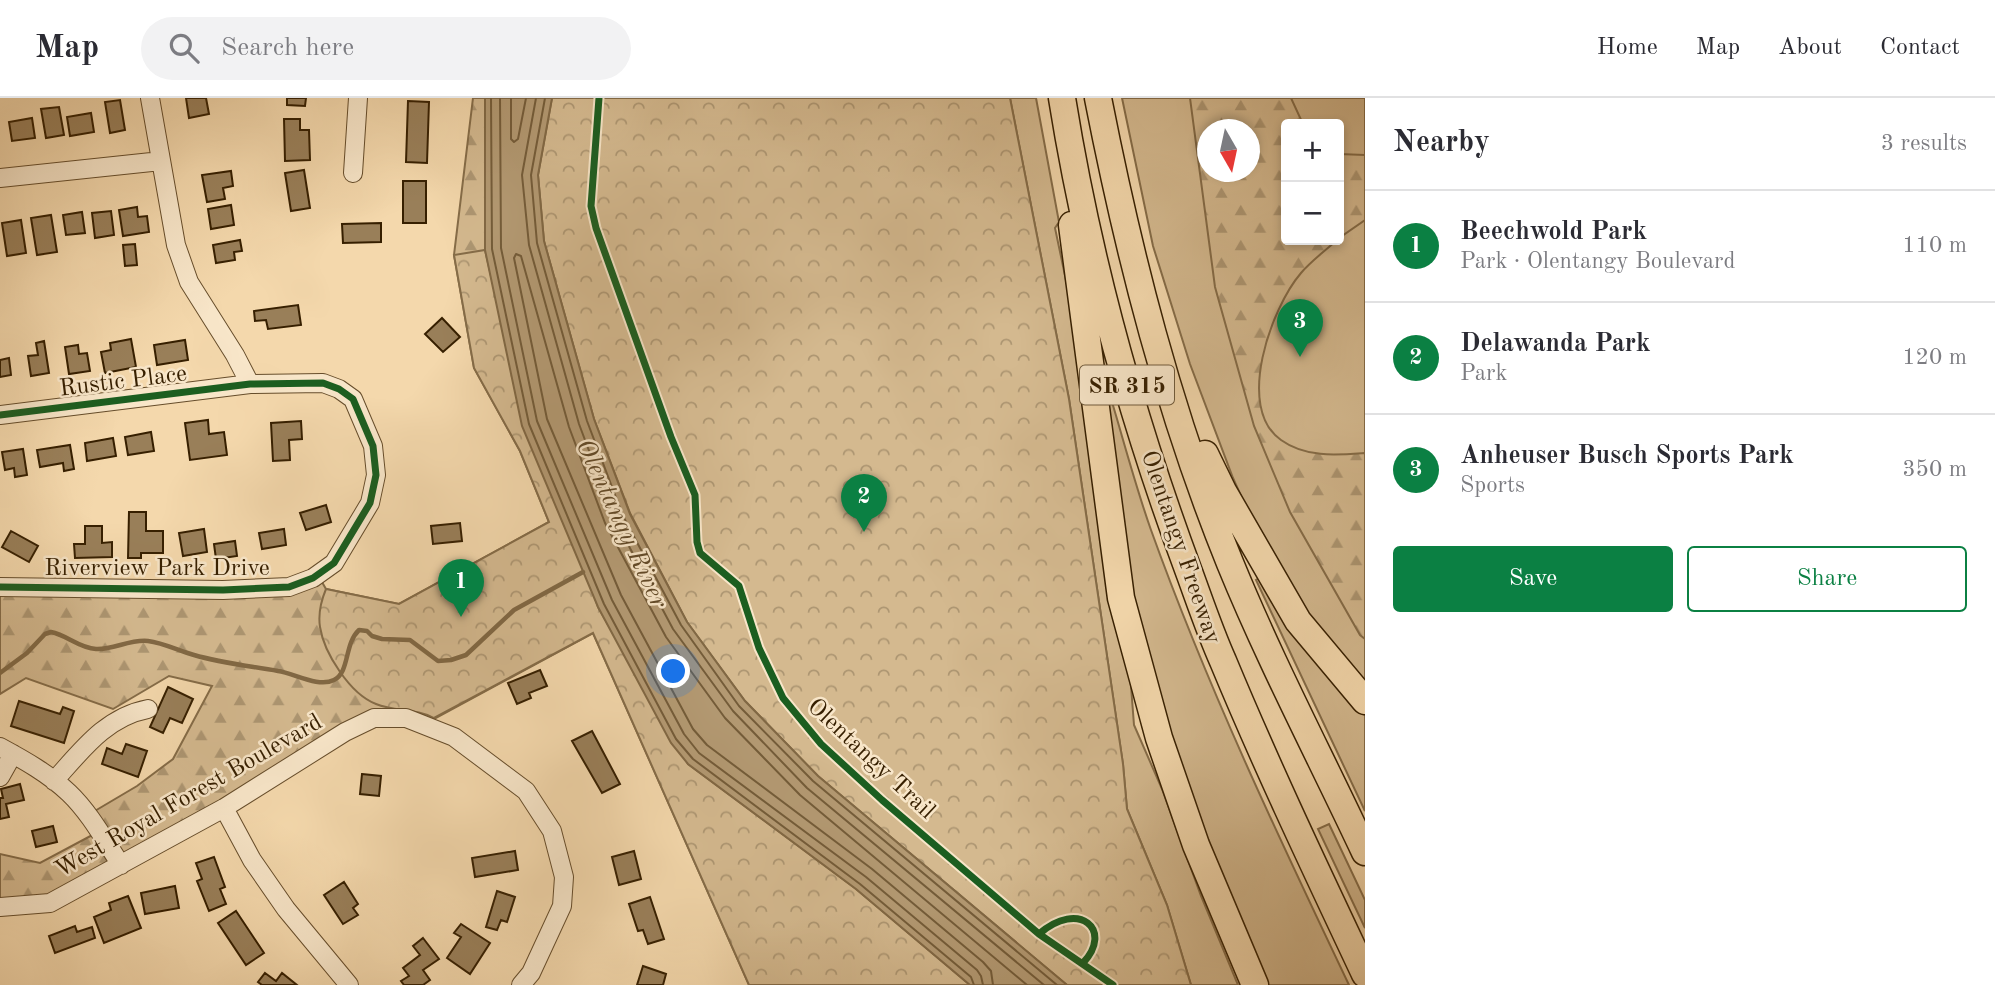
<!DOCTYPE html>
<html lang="en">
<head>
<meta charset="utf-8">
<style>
  body { margin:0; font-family:"Old Standard TT",serif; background:#f2f2f3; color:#2b2b33 }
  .controls { position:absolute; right:21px; top:21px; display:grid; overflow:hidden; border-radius:7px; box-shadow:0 4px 10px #0003 }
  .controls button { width:63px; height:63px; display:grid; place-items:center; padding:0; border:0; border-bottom:2px solid #e1e1e2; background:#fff; color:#2b2b33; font:35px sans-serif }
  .compass { position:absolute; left:1197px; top:21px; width:63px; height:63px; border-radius:50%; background:#fff; box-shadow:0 4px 10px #0003; rotate:171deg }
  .you { position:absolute; left:674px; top:574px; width:24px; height:24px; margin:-18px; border:5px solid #fff; border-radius:50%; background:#1a73e8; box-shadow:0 0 0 10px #1a73e833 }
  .badge { display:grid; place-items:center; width:46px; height:46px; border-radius:50%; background:#0b8043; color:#fff; font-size:23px; font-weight:700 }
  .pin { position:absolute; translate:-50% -58px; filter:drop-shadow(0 2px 4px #0008) }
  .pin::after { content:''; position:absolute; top:37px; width:24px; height:21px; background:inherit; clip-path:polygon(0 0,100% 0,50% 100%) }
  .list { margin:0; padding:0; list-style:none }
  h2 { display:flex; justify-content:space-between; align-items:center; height:91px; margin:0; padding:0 28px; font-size:30px }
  h2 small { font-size:23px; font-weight:400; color:#7c7c81 }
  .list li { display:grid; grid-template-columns:46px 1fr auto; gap:21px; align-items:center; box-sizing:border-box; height:112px; padding:0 28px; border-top:2px solid #e1e1e2 }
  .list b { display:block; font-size:26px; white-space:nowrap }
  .list p { margin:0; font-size:23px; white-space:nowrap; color:#7c7c81 }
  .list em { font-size:23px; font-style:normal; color:#7c7c81 }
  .actions { display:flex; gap:14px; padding:21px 28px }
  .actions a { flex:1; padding:16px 0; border:2px solid #0b8043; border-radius:7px; text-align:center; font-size:24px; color:#0b8043 }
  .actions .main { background:#0b8043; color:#fff }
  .icon { flex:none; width:38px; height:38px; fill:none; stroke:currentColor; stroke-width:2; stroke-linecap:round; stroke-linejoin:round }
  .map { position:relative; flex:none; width:1365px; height:887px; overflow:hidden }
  header { display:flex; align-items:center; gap:42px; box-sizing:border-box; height:98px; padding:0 35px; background:#fff; border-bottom:2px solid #e1e1e2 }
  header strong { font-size:33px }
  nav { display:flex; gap:38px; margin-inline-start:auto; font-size:24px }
  .search { width:490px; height:63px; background:#f2f2f3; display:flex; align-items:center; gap:18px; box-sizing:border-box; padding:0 24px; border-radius:38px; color:#7c7c81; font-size:26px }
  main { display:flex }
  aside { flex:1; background:#fff }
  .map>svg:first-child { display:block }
  .green { fill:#d4b98f; stroke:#856c48; stroke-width:2; fill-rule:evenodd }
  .forest { fill:url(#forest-firs); stroke:#856c48; stroke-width:2; fill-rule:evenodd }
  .park { fill:url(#park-crowns); stroke:#856c48; stroke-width:2 }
  .water { fill:#b39972; stroke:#816844; stroke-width:2 }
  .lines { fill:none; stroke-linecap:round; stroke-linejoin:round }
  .shore { stroke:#745c39; stroke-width:2 }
  .stream { stroke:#816844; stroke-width:4.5 }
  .building { fill:#997f59; stroke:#361f00; stroke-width:2 }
  .minor-casing { stroke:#664d2b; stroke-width:20 }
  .highway-casing { stroke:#361f00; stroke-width:29 }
  .minor { stroke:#f8e6c9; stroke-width:18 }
  .highway { stroke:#f4d8ac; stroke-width:26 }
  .cycleway-casing { stroke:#f8e6c9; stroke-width:11 }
  .cycleway { stroke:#1b5e20; stroke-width:7 }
  .labels { text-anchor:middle; stroke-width:5; stroke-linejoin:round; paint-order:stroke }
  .shield { fill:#f8e6c9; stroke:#705b3c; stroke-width:2 }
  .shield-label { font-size:23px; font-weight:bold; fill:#361f00 }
  .street-label { font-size:24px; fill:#361f00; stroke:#f8e6c9 }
  .water-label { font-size:26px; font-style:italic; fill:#624a28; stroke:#f8e6c9 }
</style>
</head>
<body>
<header>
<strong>Map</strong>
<div class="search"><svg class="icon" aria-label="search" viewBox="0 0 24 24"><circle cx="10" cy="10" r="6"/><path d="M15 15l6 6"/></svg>Search here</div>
<nav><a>Home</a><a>Map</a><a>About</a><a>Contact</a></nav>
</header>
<main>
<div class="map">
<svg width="1365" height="887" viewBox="0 0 1365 887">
  <defs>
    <pattern id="forest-firs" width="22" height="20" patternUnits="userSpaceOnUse" patternTransform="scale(1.75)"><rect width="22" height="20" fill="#d4b98f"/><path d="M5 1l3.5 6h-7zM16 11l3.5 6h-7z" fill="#ad9672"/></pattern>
    <pattern id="park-crowns" width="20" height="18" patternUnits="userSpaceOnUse" patternTransform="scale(1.75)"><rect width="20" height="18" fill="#d4b98f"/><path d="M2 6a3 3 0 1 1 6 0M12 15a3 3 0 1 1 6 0" fill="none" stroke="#ad9672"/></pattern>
  </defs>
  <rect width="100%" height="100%" fill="#f4d8ac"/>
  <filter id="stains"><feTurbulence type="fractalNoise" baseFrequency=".00286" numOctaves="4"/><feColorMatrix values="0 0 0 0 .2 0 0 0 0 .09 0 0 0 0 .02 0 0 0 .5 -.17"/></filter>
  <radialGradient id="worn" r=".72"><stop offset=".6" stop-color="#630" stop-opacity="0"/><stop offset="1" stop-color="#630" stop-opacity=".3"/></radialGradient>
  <path class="green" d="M1010,0H1036L1059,124L1055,130L1072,211L1130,575L1134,627L1162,691L1201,798L1238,887H1191L1167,807L1127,711L1123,666L1069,301Z
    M1122,0H1365V593L1342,568L1267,456L1233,380L1190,266L1153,148ZM1286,26H1339V142H1286ZM1208,32H1250V74H1208Z
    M1105,291L1109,294C1123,340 1135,387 1151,432C1207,588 1278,738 1349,887H1265L1188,703L1135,526Z
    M1261,479L1365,615V713L1256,482Z
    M1329,726L1365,802V830L1318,731Z"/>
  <path class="forest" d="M473,0H485V152L688,666L856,791L970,887H749L593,535L423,627L374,620L50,805L0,809V756L40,765L98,734L88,717L137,688L173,661L212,588L169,578L113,611L26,580L0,596V489L223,492L318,477L326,491L399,506L549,424L520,353L474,270L454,157Z
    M1190,0H1291L1303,26H1286V142H1337C1325,153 1311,163 1301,175C1271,210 1235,310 1281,342C1306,360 1337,357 1365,355V541L1360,537L1290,414L1254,328L1215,189ZM1208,32H1250V74H1208Z
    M1339,56L1365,57V122L1339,140Z"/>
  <path class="park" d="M552,0H1010L1069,301L1123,666L1127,711L1167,807L1191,887H1067L818,678L745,603L687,524L630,415L594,321L544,143L538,77Z
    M485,152L497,204L598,509L688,666L856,791L970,887H749L593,535L434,620C416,610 395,614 376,606C350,596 324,555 320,529C318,516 321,503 326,491L399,506L549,424L520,353L474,270L454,157Z"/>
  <path class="water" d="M485,0H552L538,77L544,143L594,321L630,416L687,524L745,603L818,678L1067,887H970L856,791L688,666L671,645L598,509L522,328L485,152Z"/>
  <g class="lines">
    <path class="shore" d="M491,0L492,151L529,326L604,506L676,641L693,661L860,786L971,879L974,887
      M500,0L501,150L537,323L612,502L684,636L699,655L866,779L977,872L981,878L983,887
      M511,0V41L514,44L518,41L526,0
      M536,0L522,77L529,147L579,326L615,422L673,531L733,613L807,690L1044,887
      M545,0L531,77L537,145L587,323L623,418L681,527L739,608L813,683L1057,887
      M993,887L991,873L983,864L872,771L707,647L693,631L621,497L547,321L514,160L516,156L521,158L569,329L605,425L666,539L725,620L800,697L1027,887"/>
    <path class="stream" d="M0,575L27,555L45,536L51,534C67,537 79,550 96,551C113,552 130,541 148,543C164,545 179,553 194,557C221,565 250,568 278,573C294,575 318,590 334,582C350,574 344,546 359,532L367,533L372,538L382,541L410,542L438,563L451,562L466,557L514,512L583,474"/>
  </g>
  <path class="building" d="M186,0H206L209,16L189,20Z
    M287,0H306L305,8L287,7Z
    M120,2L125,32L110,35L105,4Z
    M408,3L429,4L427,65L406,64Z
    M59,9L64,37L46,40L41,11Z
    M91,15L94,34L70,38L67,19Z
    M32,20L35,40L12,43L9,24Z
    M284,21H300V32H309L310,62L285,63Z
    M304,72L310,110L291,113L285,75Z
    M231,73L233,88L223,90L225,101L207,104L202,77Z
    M403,83H426V125H403Z
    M231,107L234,127L211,131L208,111Z
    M137,109L138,119L147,118L149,134L123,138L119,112Z
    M111,113L114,137L95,140L92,115Z
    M82,114L85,135L66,137L63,117Z
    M51,117L57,154L37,157L31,120Z
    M21,122L26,155L7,158L2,125Z
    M381,125V144L343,145L342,126Z
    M240,142L242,153L234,154L235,162L216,165L213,147Z
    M135,146L137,167L125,168L123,147Z
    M298,207L301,227L268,231L266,222L255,223L254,213Z
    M442,220L460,239L443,254L425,236Z
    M131,241L136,269L105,275L101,254L111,252L110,245Z
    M185,242L188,262L157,267L154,247Z
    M44,243L49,275L31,278L28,258L38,257L36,245Z
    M78,247L79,256L87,255L90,273L69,276L65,249Z
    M9,260L11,277L0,279V262Z
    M208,322L209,336L224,334L227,357L190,362L185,325Z
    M301,323L302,341L289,342L290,362L273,363L271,325Z
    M151,334L154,353L128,357L125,339Z
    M113,340L116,358L87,363L85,345Z
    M70,347L74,371L64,373L63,365L40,369L37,352Z
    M23,351L27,377L15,379L14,370L5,372L2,354Z
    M326,407L331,424L306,432L300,415Z
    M129,414H146V433H163V455H141V460H128Z
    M460,425L462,443L433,446L431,428Z
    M85,428H102V445L112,444V459L75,460L74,446H85Z
    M204,431L207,454L183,458L179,435Z
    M284,431L286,447L262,451L259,435Z
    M11,433L38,448L29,464L2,449Z
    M235,443L237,458L216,461L214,446Z
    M540,572L547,588L529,595L531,600L517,606L508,585Z
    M168,589L193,601L182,625L170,620L163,635L150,629Z
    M19,603L60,616L63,609L74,613L64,645L11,628Z
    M592,633L620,686L602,695L572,643Z
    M126,646L147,653L138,679L102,666L107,650L122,656Z
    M362,676L381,678L379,698L360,696Z
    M20,686L24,702L6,706L9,719L0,721V700H3L1,691Z
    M53,728L57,744L36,749L32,733Z
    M515,753L518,772L475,779L472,760Z
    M634,753L641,781L619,787L612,759Z
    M214,759L225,789L220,791L226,806L209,813L197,783L202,781L196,765Z
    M344,784L358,806L353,810L358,817L343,826L324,797Z
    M175,788L179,810L145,816L141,795Z
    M497,793L515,799L507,824L501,822L497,832L486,829Z
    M128,798L141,830L104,845L94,819L111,812L109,805Z
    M650,799L664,841L648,846L643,832L638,833L629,806Z
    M236,813L264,855L246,867L218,825Z
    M461,826L490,845L470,876L447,860L461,839L454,835Z
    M75,828L77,834L92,829L95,840L55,855L49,838Z
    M423,840L439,861L423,872L430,882L423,887H404L401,883L409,878L403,870L420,857L413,848Z
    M643,868L666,876L663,887H637Z
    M265,875L276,883L282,875L297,887H262L258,884Z"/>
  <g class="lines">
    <g class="minor-casing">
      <path id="minor" d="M150,0L176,147L189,184L235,257L250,286
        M353,75L358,0
        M0,80L161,63
        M0,317L250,286L323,285L339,291L353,301L373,348L376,377L370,405L334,465L313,480L289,489L223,492L0,489
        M0,649C24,662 49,676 69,695C90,715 105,743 121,767
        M0,679L13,656
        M54,683C82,652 106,619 148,611
        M224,710L252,762L286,811L349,887
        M0,809L50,805L224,710L345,634L374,620H406L454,639L526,693L552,733L564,779L562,808L531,875L521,887"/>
    </g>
    <g class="highway-casing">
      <path id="highway" d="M1062,0C1088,162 1132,321 1189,474C1200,504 1210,534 1223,563C1267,669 1316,772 1365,876
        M1098,0C1129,158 1169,315 1230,465C1270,563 1320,658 1365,754
        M1072,127L1121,500L1159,640L1196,747L1255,887
        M1205,356L1223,393L1298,523L1365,603"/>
    </g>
    <use href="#minor" class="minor"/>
    <use href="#highway" class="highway"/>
    <g class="cycleway-casing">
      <path id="cycleway" d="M599,0L591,108L596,130L671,339L695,397L697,444L700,455L739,488L759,550L783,600L821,646L882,702L1039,836L1113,887
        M0,317L250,286L323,285L339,291L353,301L373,348L376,377L370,405L334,465L313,480L289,489L223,492L0,489
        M1039,836C1079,801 1114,832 1083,865"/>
    </g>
    <use href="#cycleway" class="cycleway"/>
  </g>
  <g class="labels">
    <rect class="shield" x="1080" y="267.5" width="94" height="39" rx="5"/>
    <g class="shield-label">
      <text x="1127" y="295">SR 315</text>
    </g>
    <g class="street-label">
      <text transform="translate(123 282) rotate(-7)" y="8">Rustic Place</text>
      <text transform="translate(1182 449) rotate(71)" y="8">Olentangy Freeway</text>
      <text x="157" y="477">Riverview Park Drive</text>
      <text transform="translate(872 660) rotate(43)" y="8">Olentangy Trail</text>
      <text transform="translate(188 697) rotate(-30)" y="8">West Royal Forest Boulevard</text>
    </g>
    <g class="water-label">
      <text transform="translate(623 425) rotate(65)" y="9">Olentangy River</text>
    </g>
  </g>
  <rect width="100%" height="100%" filter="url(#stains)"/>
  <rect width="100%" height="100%" fill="url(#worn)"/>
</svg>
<div class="controls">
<button>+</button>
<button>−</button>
</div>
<svg class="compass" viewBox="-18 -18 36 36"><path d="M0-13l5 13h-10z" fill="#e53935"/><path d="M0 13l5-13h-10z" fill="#7c7c81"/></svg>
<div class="you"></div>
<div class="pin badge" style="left:461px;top:519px">1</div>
<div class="pin badge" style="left:864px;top:434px">2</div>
<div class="pin badge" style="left:1300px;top:259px">3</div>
</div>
<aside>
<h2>Nearby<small>3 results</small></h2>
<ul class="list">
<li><span class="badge">1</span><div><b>Beechwold Park</b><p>Park · Olentangy Boulevard</p></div><em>110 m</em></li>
<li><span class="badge">2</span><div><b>Delawanda Park</b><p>Park</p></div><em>120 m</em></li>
<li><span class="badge">3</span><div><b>Anheuser Busch Sports Park</b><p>Sports</p></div><em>350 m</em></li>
</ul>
<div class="actions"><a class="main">Save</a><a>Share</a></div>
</aside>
</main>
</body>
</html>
